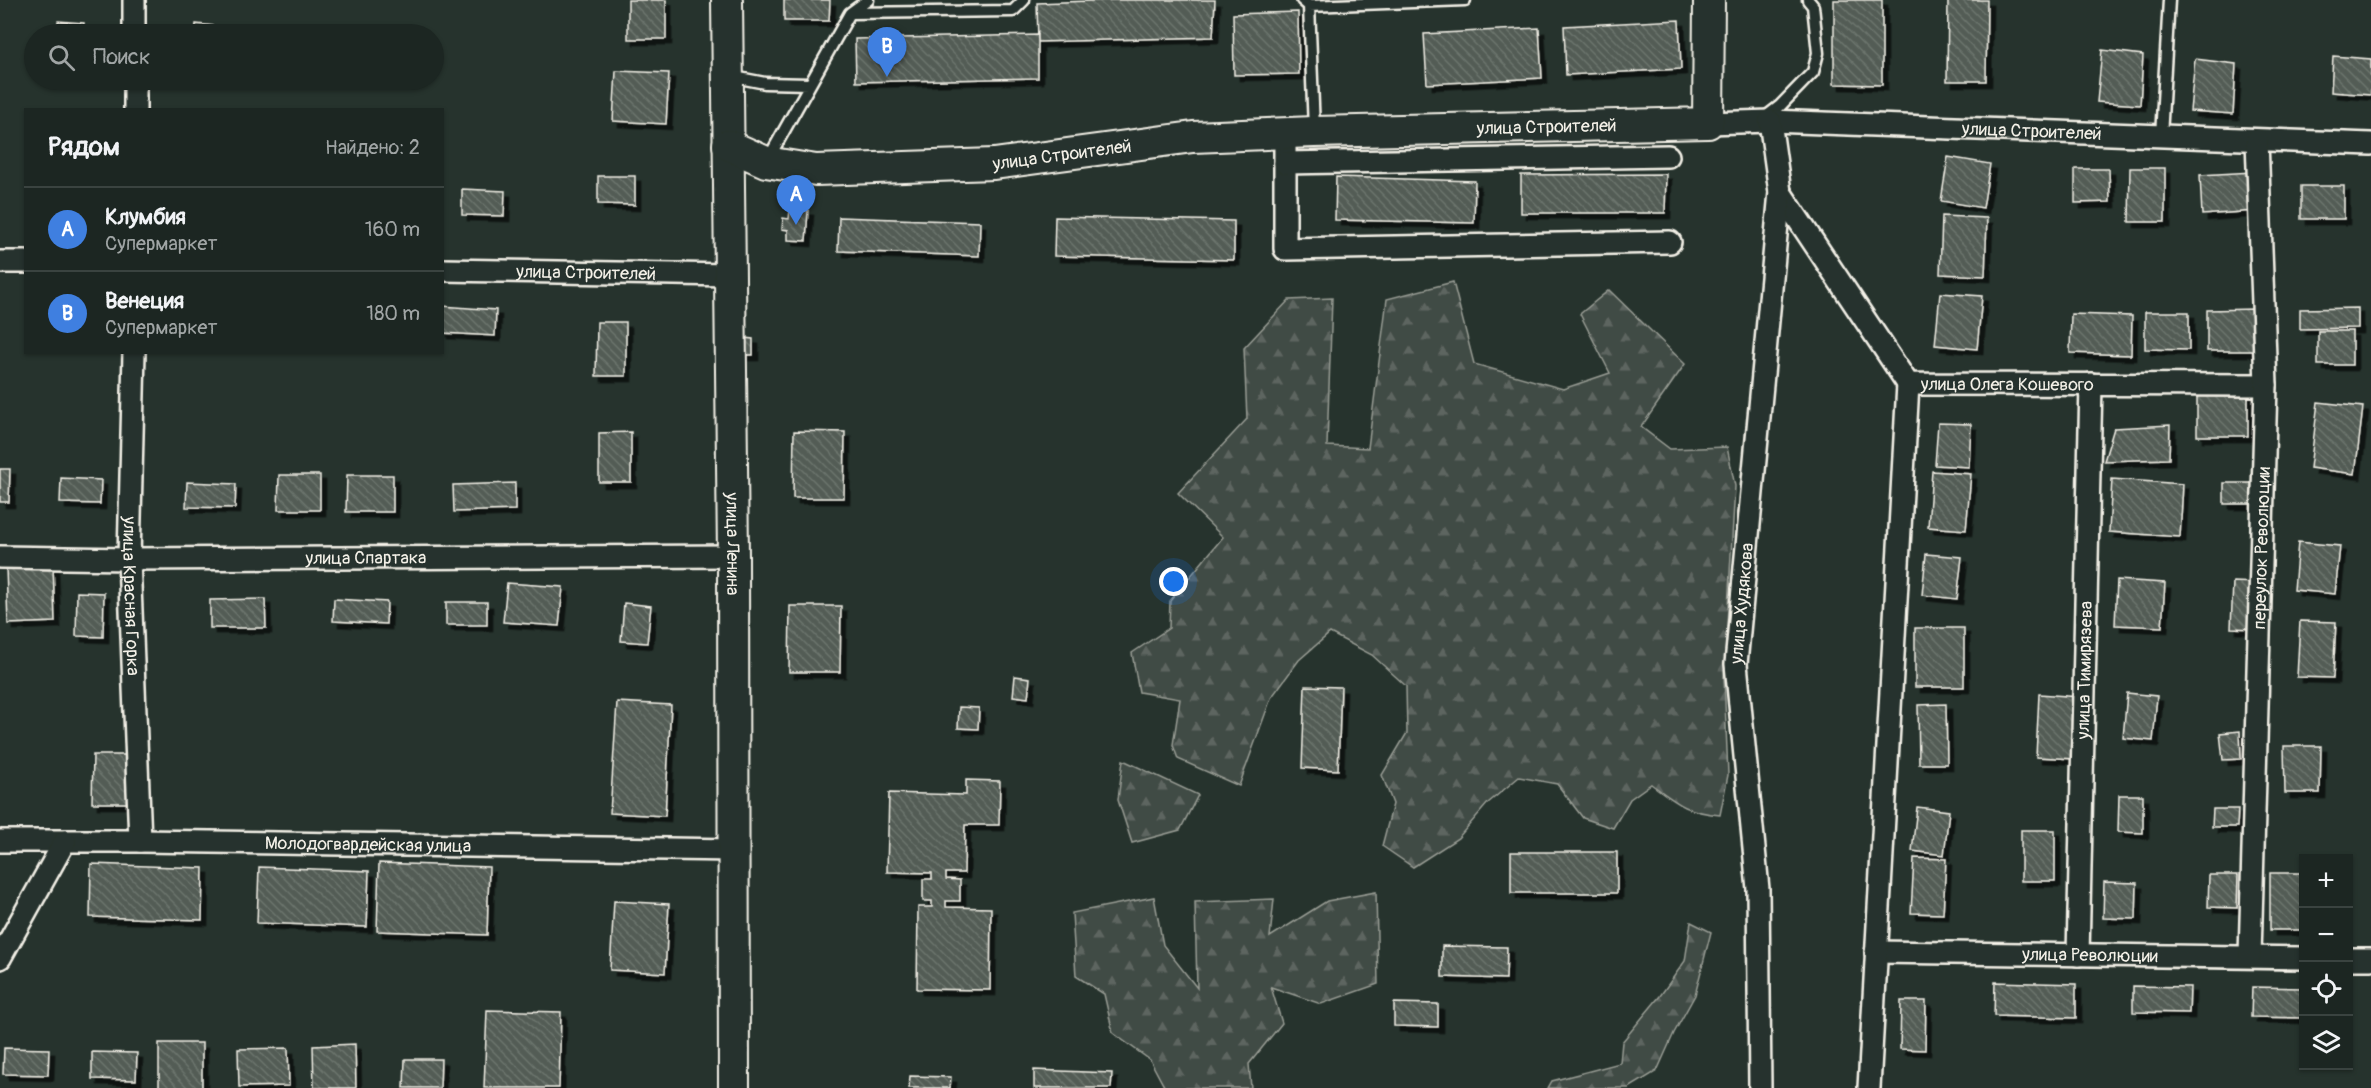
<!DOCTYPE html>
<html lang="ru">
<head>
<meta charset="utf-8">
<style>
  body { margin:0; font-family:Pangolin,sans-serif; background:#252e2a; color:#f1f3f6 }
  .controls { position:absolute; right:18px; bottom:18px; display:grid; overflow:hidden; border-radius:0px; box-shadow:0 2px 4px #0004 }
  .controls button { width:54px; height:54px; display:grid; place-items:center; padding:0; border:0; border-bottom:2px solid #3a4340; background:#1c2622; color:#f1f3f6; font:30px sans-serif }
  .you { position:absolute; left:1174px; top:582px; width:21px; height:21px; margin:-15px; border:4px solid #fff; border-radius:50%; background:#1a73e8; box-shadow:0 0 0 9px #1a73e833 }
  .badge { display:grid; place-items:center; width:39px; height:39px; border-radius:50%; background:#db2777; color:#fff; font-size:20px; font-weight:700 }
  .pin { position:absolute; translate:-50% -50px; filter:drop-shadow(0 2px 3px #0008) }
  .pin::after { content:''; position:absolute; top:32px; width:21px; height:18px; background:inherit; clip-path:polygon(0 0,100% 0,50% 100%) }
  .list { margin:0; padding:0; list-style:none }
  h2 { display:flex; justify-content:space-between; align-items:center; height:78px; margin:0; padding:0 24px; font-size:26px }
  h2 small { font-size:20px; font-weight:400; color:#a0a5a5 }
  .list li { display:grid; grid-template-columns:39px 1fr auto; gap:18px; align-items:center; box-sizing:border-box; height:84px; padding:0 24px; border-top:2px solid #3a4340 }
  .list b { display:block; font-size:22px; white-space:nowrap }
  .list p { margin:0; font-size:20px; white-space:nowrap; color:#a0a5a5 }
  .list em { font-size:20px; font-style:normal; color:#a0a5a5 }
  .icon { flex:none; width:33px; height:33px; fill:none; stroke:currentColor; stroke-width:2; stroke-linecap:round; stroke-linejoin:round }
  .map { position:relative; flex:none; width:2371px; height:1088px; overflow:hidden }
  .search { position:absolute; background:#1c2622; box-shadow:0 2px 4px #0004; left:24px; top:24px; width:420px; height:66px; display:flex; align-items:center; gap:15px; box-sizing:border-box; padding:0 21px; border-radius:33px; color:#a0a5a5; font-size:22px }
  .panel { position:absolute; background:#1c2622; box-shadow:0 2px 4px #0004; left:24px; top:108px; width:420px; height:246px; border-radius:0px }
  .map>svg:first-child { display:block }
  .forest { fill:url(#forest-firs); stroke:#9a9e96; stroke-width:1.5 }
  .building { fill:url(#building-back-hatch); stroke:#f4f1e8; stroke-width:1.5; filter:url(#shadow) }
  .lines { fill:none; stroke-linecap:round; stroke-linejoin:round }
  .lane-casing { stroke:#f4f1e8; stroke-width:15 }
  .street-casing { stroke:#f4f1e8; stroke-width:26 }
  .secondary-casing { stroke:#f4f1e8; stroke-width:34 }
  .lane { stroke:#26332d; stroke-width:10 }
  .street { stroke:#26332d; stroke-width:21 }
  .secondary { stroke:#26332d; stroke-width:30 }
  .labels { text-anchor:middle; stroke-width:6; stroke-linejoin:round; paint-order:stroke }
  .street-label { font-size:18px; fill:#f4f1e8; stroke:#26332d }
</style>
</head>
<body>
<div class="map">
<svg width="2371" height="1088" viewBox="0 0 2371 1088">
  <defs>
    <pattern id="forest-firs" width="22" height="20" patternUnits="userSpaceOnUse" patternTransform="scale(1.5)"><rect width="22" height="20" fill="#414b45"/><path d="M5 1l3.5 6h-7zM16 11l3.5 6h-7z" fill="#5d6560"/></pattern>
    <pattern id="building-back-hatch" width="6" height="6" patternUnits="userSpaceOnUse" patternTransform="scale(1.5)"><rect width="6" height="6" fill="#525c55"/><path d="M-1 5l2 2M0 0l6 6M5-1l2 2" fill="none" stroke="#6c746d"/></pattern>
    <filter id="shadow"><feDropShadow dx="5.5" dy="5.5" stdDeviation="0" flood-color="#0009"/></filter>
  </defs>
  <rect width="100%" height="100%" fill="#26332d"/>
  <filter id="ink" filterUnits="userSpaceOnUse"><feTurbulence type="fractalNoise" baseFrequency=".0167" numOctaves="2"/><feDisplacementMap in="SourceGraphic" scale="12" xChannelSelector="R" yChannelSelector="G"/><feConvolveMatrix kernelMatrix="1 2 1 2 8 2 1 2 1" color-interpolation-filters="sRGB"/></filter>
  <g filter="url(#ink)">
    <path class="forest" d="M1453,282L1474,364L1563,389L1610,373L1580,314L1609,290L1685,364L1641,427L1670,449L1727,447L1735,486L1724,677L1728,775L1720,815C1686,812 1678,804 1651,784L1630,799L1613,828L1583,818L1557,784L1519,777L1488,803L1458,838L1413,867L1382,846L1393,804L1382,775L1407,733L1406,686L1372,655L1330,633L1299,660L1271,698L1239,786L1178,759L1173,745L1180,699L1139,692L1132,653L1169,628L1170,601L1223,537L1178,493L1247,419L1244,348L1289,300L1332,298L1327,446L1368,448L1387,299Z
      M1123,760L1198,795L1180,830L1132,843L1118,800Z
      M1376,892L1378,984L1321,1004L1271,987L1282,1023L1249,1064L1251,1088H1165L1150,1060L1113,1033L1104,994L1076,976L1072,913L1154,897L1163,945L1197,988L1195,902L1274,899L1270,937L1327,901Z
      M1691,922L1711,932L1695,995L1674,1033L1657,1071L1629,1088H1548L1552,1081L1620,1063L1622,1042L1660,996L1685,961Z"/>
    <path class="building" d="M628,0H666V39H628Z
      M784,0H830L829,21H784Z
      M1116,0H1215L1213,37L1038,42L1037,3Z
      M1834,0H1882V85L1834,84Z
      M1948,0H1987L1986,81H1947Z
      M1298,12L1299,74L1234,75L1233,14Z
      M1679,20L1681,69L1566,75L1564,26Z
      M58,21L84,23L83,34H57Z
      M196,24L225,27L224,34H195Z
      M1539,28L1542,78L1427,84L1424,34Z
      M1038,35V78L856,82L855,39Z
      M2102,50L2143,55L2140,105L2097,102Z
      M2333,56L2371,59V95L2331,92Z
      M2195,59L2236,64L2233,114L2190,111Z
      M616,71L669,73L666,124L613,121Z
      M199,108L228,109V110H199Z
      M1948,157L1990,164L1983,208L1941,201Z
      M2130,168H2165V222H2129Z
      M2075,169H2109L2110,202L2075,203Z
      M2253,172L2255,211L2202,215L2200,175Z
      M1666,174L1665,213H1521V175Z
      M598,176H635V205L598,204Z
      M1336,177L1475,181L1474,223L1335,220Z
      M2301,186H2344V219H2301Z
      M462,189L505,191L504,216L462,215Z
      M790,209L808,210L806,241L788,240V230L782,229L783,218L789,219Z
      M1942,216L1987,218L1985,276L1940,274Z
      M839,217L980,222L979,256L838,251Z
      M1055,217L1234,221V260L1054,256Z
      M1940,293L1982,296L1977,349L1935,345Z
      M442,306L496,310L495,336L442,333Z
      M2358,308V328L2300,329V309Z
      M2256,309V351H2207V310Z
      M2145,312H2189V350L2145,349Z
      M2071,314L2132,316L2131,355L2070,353Z
      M597,322H626V376H596Z
      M2318,331H2352V365H2318Z
      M744,338L753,339V355H743Z
      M2197,390H2248V436H2197Z
      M2318,402L2363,407L2355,474L2310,468Z
      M1938,423L1971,424L1969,467L1935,465Z
      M2170,425L2169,459L2104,461L2114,428Z
      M794,431L845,432L844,498H793Z
      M631,432V482H599V433Z
      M0,469H10L9,502H0Z
      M1932,471L1971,474L1966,530L1928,527Z
      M279,475H320V510H278Z
      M347,475H393V512H346Z
      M61,478L101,480L100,504L60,503Z
      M2112,479L2183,484L2180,537L2109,532Z
      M187,482L236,484L235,508L186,507Z
      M515,483V510L454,512L453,485Z
      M2224,483H2258V504H2224Z
      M2298,542L2340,546L2335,594L2294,590Z
      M1926,554L1962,557L1957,599L1922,595Z
      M53,566L55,622L8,624L6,568Z
      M2117,580L2165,583L2162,627L2115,625Z
      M2233,582L2257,583L2255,629L2231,628Z
      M507,583L563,587L559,626L503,622Z
      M77,592L104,593L103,637L76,636Z
      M265,599L266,628H210V600Z
      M334,599L387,602L386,624L333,621Z
      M446,602H487V625H446Z
      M624,603L651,606L647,643L621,641Z
      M790,606H841L840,672H789Z
      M2300,621L2336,622L2333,678L2297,677Z
      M1915,628H1964V687H1915Z
      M1015,676L1030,678L1028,698L1013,696Z
      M1305,686L1341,687L1338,770L1302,768Z
      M2127,693L2157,696L2153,741L2123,738Z
      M2039,694L2080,697L2076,759L2036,757Z
      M617,702L671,705L665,816L610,813Z
      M1946,704L1947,764H1919L1918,705Z
      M959,707L979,708L978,729L958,728Z
      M2240,731L2241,759L2223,760L2220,733Z
      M2284,746H2321L2320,793H2285Z
      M93,755H129L128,803H92Z
      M966,780L1000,781L999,825H965L964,873H946V879L960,880V901H946V907L991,908L990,990L917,989L918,907H932V901H923V879H932V873L887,872L889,793L966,795Z
      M2119,795H2143V833L2118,832Z
      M1917,807L1949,811L1944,855L1912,851Z
      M2213,809H2238L2237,827H2212Z
      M2021,830H2055V881H2021Z
      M1511,852H1617V893H1511Z
      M1914,858L1946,859L1943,914L1911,913Z
      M379,863L489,867L487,935L377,931Z
      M91,864L203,868L202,920L90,917Z
      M259,867L369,871L367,927L257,923Z
      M2270,873H2304V930H2270Z
      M2209,875H2238L2237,908L2208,907Z
      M2104,882L2137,883L2136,919L2103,918Z
      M614,901L669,904L665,973L610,970Z
      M1442,946L1507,947L1506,979L1442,977Z
      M1995,982L2076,984V1018L1994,1016Z
      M2133,986L2190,987L2189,1013L2133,1012Z
      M2252,987L2304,988V1018L2251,1017Z
      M1901,1001H1926L1925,1050L1900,1049Z
      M1394,1003L1438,1004V1027L1394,1026Z
      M487,1010L561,1012L559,1088H484Z
      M159,1043H202V1088H159Z
      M355,1044L356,1088H314L313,1046Z
      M4,1048L49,1049L48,1075L3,1074Z
      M288,1048L289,1086L239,1087L238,1049Z
      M92,1052L137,1053L136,1080L92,1079Z
      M405,1059H441L440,1088H404Z
      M1034,1070L1112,1073L1111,1088H1034Z
      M910,1076L951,1077L950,1088H909Z"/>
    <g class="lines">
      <g class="lane-casing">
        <path id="lane" d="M1302,0L1309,6L1314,129
          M1309,6L1465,0
          M850,13L868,0
          M729,76L765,83L809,84
          M1763,119L1780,106L1813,72L1818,53L1813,6L1808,0
          M2161,136L2169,0
          M767,161L850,13L1013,11L1024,0"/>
      </g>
      <g class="street-casing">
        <g id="street">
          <path d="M134,0V34"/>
          <path d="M135,80V110"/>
          <path id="s1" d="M1708,123L1770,121L2371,144"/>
          <path d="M1285,133V249L1670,242"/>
          <path d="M1285,163L1668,156"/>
          <path id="s2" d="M1780,192L1908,384L2266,385"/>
          <path d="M0,262H26"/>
          <path id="s3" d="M442,270L731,275"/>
          <path id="s4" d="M134,352L129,559L140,841"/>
          <path id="s5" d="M0,557L129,559L733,556"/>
          <path id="s6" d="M0,841H140L735,850"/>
          <path id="s7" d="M1876,952L2304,958"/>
          <path id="s8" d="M2078,955L2091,384"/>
          <path id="s9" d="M2250,956L2266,385L2257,140"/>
          <path d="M0,958L65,841"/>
          <path d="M2348,959H2371"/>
          <path id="s10" d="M1760,1088L1758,889L1736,664L1780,192L1770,121"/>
          <path d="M1869,1088L1908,384"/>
        </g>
      </g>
      <g class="secondary-casing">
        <g id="secondary">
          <path id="s11" d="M727,0L733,556L734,1088"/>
          <path id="s12" d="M728,145L766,162L816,170L994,164L1193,137L1314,132L1708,123L1709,0"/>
        </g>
      </g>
      <use href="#lane" class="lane"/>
      <use href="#street" class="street"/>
      <use href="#secondary" class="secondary"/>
    </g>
  </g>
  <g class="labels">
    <g class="street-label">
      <text dy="6" stroke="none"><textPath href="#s12" startOffset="825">улица Строителей</textPath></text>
      <text dy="6" stroke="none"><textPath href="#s1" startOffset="324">улица Строителей</textPath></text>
      <text dy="6" stroke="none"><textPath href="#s12" startOffset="339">улица Строителей</textPath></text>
      <text dy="6" stroke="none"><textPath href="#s3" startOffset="144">улица Строителей</textPath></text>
      <text dy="6" stroke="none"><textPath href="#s2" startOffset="330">улица Олега Кошевого</textPath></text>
      <text dy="6" stroke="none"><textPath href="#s11" startOffset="544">улица Ленина</textPath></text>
      <text dy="6" stroke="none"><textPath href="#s9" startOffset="408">переулок Революции</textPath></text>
      <text dy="6" stroke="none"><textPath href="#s5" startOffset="366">улица Спартака</textPath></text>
      <text dy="6" stroke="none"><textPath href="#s4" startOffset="244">улица Красная Горка</textPath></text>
      <text dy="6" stroke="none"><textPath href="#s10" startOffset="486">улица Худякова</textPath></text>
      <text dy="6" stroke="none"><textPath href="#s8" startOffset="285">улица Тимирязева</textPath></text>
      <text dy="6" stroke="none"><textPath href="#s6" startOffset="368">Молодогвардейская улица</textPath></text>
      <text dy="6" stroke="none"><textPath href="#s7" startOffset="214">улица Революции</textPath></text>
    </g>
  </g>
</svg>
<div class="controls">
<button>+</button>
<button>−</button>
<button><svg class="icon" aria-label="locate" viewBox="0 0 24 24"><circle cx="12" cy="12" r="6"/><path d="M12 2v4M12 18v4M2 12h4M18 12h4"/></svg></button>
<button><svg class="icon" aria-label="layers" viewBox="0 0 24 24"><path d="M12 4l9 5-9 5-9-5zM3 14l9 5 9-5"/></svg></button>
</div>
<div class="you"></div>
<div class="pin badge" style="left:796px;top:225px;background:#3f7fe0">A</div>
<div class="pin badge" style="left:887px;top:77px;background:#3f7fe0">B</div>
<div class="search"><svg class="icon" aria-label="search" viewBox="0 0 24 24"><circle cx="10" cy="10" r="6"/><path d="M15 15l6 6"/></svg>Поиск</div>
<section class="panel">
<h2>Рядом<small>Найдено: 2</small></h2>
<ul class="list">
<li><span class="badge" style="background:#3f7fe0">A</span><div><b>Клумбия</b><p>Супермаркет</p></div><em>160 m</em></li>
<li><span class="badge" style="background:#3f7fe0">B</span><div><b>Венеция</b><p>Супермаркет</p></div><em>180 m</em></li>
</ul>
</section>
</div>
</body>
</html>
